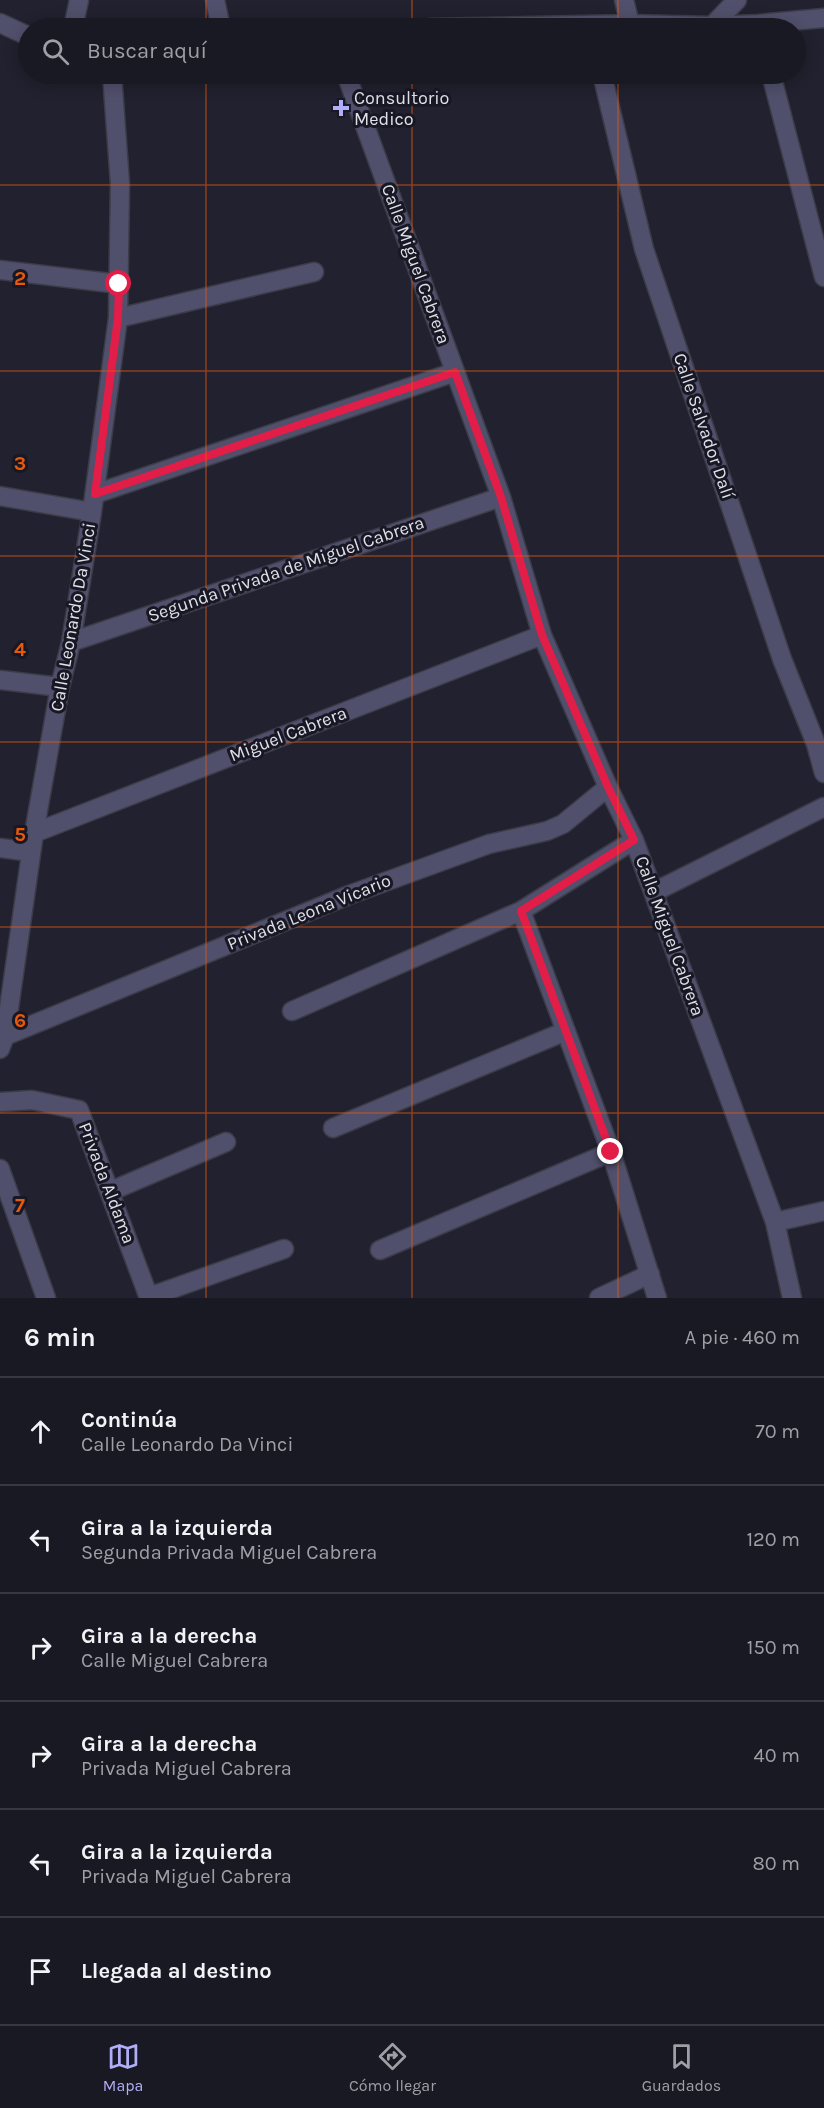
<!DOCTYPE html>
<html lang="es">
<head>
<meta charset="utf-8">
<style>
  body { margin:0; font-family:Karla,sans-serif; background:#22222b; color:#f1f3f6 }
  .stop { position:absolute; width:18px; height:18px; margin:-14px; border:4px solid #e11d48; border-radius:50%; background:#fff }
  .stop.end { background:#e11d48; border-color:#fff; box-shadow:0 2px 6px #0008 }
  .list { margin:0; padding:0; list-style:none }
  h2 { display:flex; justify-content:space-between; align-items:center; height:78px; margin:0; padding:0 24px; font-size:26px }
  h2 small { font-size:20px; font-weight:400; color:#9fa0a6 }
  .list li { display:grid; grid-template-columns:39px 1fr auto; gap:18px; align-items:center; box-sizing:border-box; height:108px; padding:0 24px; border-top:2px solid #373841 }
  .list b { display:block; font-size:22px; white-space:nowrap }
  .list p { margin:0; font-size:20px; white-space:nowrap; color:#9fa0a6 }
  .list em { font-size:20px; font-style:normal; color:#9fa0a6 }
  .icon { flex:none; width:33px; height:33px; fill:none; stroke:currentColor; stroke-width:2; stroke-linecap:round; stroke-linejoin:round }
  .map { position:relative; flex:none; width:824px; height:1298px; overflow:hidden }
  .search { position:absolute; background:#191923; box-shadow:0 3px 15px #0003; left:18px; right:18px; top:18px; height:66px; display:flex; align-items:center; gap:15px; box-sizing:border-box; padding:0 21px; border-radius:33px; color:#9fa0a6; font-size:22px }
  .sheet { height:726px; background:#191923 }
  nav { display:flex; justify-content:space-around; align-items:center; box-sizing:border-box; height:84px; border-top:2px solid #373841; background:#191923; font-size:16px; color:#9fa0a6 }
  nav a { display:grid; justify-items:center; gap:3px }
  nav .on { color:#b0aefa }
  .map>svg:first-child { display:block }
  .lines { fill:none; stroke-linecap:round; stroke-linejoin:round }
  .minor-casing { stroke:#3c3c49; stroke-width:21 }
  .minor { stroke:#50506c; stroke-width:18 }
  .route { stroke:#e11d48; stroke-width:8 }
  .grid { fill:none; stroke:#e8590c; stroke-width:1.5; stroke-opacity:0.55 }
  .poi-dot { fill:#b0aefa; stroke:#181825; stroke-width:2 }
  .labels { text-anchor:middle; stroke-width:6; stroke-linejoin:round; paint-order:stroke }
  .poi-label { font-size:18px; fill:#e0e0e9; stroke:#181825; text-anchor:start }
  .street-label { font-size:18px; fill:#e0e0e9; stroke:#181825 }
  .grid-label { font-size:20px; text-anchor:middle; font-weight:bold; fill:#e8590c; stroke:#181825; stroke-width:6; stroke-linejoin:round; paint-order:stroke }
</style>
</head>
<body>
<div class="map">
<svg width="824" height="1298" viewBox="0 0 824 1298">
  <rect width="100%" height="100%" fill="#21212f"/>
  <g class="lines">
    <g class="minor-casing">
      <path id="minor" d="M215,0L221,28
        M624,0L630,24
        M0,23L28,36
        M712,26L737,0
        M73,28L79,0
        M430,28L630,24L712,26L758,24L824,18
        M346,74L501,497L542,635L608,787L634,840L775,1222L792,1298
        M602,74L644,249L782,659L816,744L824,773
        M771,74L824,277
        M0,270L119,284
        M118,318L314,272
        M95,494L455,372
        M0,496L92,512
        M71,642L501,497
        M0,680L60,687
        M34,833L542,635
        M634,840L521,911L611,1152L657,1298
        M0,848L31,852
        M654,892L824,807
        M292,1011L521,911
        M5,1036L349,895L489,844L547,831L563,824L608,787
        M0,1049L5,1036L34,833L60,687L71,642L92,512L118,318L120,184L112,74
        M0,1102L32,1100L79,1110L149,1298
        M333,1128L566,1031
        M0,1169L46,1298
        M111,1191L226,1142
        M775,1222L824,1211
        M380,1250L611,1152
        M149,1297L284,1249
        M599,1298L650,1274"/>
    </g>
    <use href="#minor" class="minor"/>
  </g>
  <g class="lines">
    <path class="route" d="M119,284L118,318L95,494L455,372L501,497L542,635L608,787L634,840L521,911L611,1152"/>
  </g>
  <path class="grid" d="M206,0V28M412,0V28M618,0V28M206,74V1298M412,74V1298M618,74V1298M0,185H824M0,371H824M0,556H824M0,742H824M0,927H824M0,1113H824"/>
  <path class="poi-dot" d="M338 99h6v6h6v6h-6v6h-6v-6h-6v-6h6z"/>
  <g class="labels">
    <g class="poi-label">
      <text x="354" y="104">Consultorio<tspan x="354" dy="21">Medico</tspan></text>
    </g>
    <g class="street-label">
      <text transform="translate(416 264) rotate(70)" y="6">Calle Miguel Cabrera</text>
      <text transform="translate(704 426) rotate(71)" y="6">Calle Salvador Dalí</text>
      <text transform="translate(286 569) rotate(-19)" y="6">Segunda Privada de Miguel Cabrera</text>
      <text transform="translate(73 617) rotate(-80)" y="6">Calle Leonardo Da Vinci</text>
      <text transform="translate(288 734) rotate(-21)" y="6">Miguel Cabrera</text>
      <text transform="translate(309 912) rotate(-22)" y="6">Privada Leona Vicario</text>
      <text transform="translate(670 936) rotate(70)" y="6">Calle Miguel Cabrera</text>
      <text transform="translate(107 1183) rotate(69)" y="6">Privada Aldama</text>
    </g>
  </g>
  <g class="grid-label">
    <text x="20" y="285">2</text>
    <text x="20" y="470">3</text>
    <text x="20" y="656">4</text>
    <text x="20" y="841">5</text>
    <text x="20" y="1027">6</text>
    <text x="20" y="1212">7</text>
  </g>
</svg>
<div class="stop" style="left:119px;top:284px"></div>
<div class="stop end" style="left:611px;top:1152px"></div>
<div class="search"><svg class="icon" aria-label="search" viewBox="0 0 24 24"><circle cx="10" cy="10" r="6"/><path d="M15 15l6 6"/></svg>Buscar aquí</div>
</div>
<section class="sheet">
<h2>6 min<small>A pie · 460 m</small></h2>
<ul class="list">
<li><svg class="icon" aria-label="ahead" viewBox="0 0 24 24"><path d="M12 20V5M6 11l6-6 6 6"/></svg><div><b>Continúa</b><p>Calle Leonardo Da Vinci</p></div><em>70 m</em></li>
<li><svg class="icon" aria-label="left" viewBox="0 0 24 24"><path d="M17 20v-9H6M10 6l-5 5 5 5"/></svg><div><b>Gira a la izquierda</b><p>Segunda Privada Miguel Cabrera</p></div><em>120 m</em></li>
<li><svg class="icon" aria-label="right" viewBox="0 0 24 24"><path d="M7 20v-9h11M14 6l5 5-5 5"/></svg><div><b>Gira a la derecha</b><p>Calle Miguel Cabrera</p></div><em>150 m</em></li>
<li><svg class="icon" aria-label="right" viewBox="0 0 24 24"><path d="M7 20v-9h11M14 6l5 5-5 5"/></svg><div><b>Gira a la derecha</b><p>Privada Miguel Cabrera</p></div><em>40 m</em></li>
<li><svg class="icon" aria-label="left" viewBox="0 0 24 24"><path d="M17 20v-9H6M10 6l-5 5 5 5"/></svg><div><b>Gira a la izquierda</b><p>Privada Miguel Cabrera</p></div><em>80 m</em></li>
<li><svg class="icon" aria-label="arrive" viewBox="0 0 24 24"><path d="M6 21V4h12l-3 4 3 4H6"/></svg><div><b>Llegada al destino</b></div></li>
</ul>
</section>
<nav>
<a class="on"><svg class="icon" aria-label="map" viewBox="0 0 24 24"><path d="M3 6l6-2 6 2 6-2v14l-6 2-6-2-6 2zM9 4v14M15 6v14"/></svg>Mapa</a>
<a><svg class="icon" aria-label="directions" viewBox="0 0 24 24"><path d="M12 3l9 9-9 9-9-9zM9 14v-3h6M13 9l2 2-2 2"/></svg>Cómo llegar</a>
<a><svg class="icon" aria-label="saved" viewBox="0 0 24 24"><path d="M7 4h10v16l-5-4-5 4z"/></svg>Guardados</a>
</nav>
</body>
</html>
